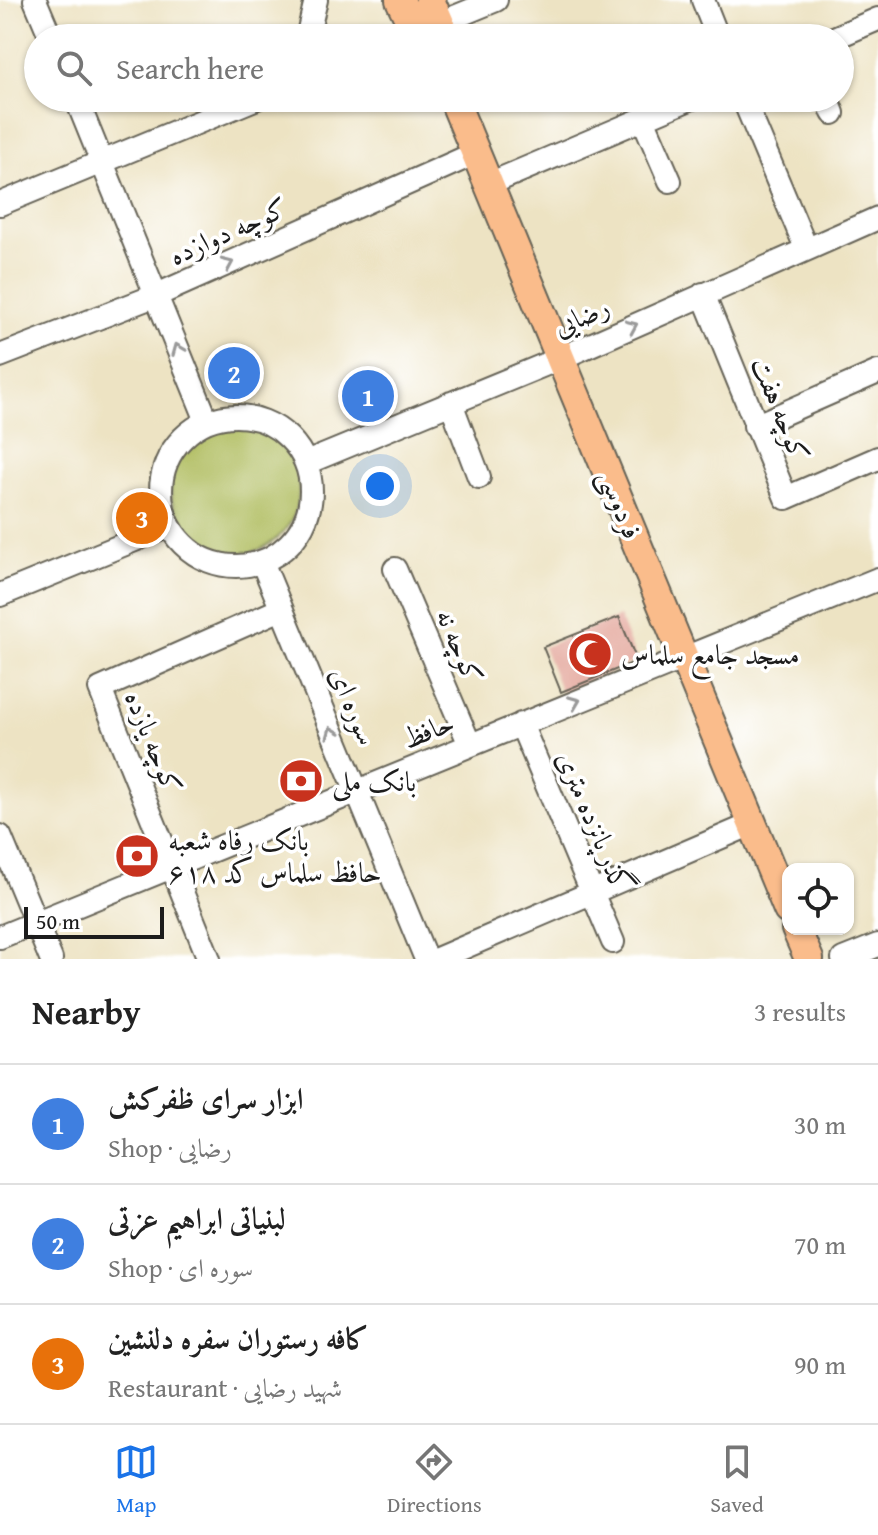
<!DOCTYPE html>
<html lang="en">
<head>
<meta charset="utf-8">
<style>
  body { margin:0; font-family:"Gentium Book Plus",Amiri,serif; background:#f2f2f2; color:#222 }
  .controls { position:absolute; right:24px; bottom:24px; display:grid; overflow:hidden; border-radius:16px; box-shadow:0 2px 6px #0004 }
  .controls button { width:72px; height:72px; display:grid; place-items:center; padding:0; border:0; border-bottom:2px solid #e0e0e0; background:#fff; color:#222; font:40px sans-serif }
  .scale { position:absolute; left:24px; bottom:20px; width:140px; box-sizing:border-box; padding-left:8px; border:4px solid #1c1c1c; border-top:0; font-size:22px; line-height:28px; white-space:nowrap; color:#1c1c1c; -webkit-text-stroke:6px #fff; paint-order:stroke }
  .you { position:absolute; left:380px; top:486px; width:28px; height:28px; margin:-20px; border:6px solid #fff; border-radius:50%; background:#1a73e8; box-shadow:0 0 0 12px #1a73e833 }
  .badge { display:grid; place-items:center; width:52px; height:52px; border-radius:50%; background:#1a73e8; color:#fff; font-size:26px; font-weight:700 }
  .pin { position:absolute; translate:-50% -50%; border:4px solid #fff; box-shadow:0 2px 8px #0006 }
  .list { margin:0; padding:0; list-style:none }
  h2 { display:flex; justify-content:space-between; align-items:center; height:104px; margin:0; padding:0 32px; font-size:34px }
  h2 small { font-size:26px; font-weight:400; color:#767676 }
  .list li { display:grid; grid-template-columns:52px 1fr auto; gap:24px; align-items:center; box-sizing:border-box; height:120px; padding:0 32px; border-top:2px solid #e0e0e0 }
  .list b { display:block; font-size:30px; white-space:nowrap }
  .list p { margin:0; font-size:26px; white-space:nowrap; color:#767676 }
  .list em { font-size:26px; font-style:normal; color:#767676 }
  .icon { flex:none; width:44px; height:44px; fill:none; stroke:currentColor; stroke-width:2; stroke-linecap:round; stroke-linejoin:round }
  .map { position:relative; flex:none; width:878px; height:959px; overflow:hidden }
  .search { position:absolute; background:#fff; box-shadow:0 2px 6px #0004; left:24px; right:24px; top:24px; height:88px; display:flex; align-items:center; gap:20px; box-sizing:border-box; padding:0 28px; border-radius:44px; color:#767676; font-size:30px }
  .sheet { height:464px; background:#fff }
  nav { display:flex; justify-content:space-around; align-items:center; box-sizing:border-box; height:112px; border-top:2px solid #e0e0e0; background:#fff; font-size:22px; color:#767676 }
  nav a { display:grid; justify-items:center; gap:4px }
  nav .on { color:#1a73e8 }
  .map>svg:first-child { display:block }
  .green { fill:#afbc5d; stroke:#666c3c; stroke-width:2 }
  .building { fill:#e4a89d }
  .lines { fill:none; stroke-linecap:round; stroke-linejoin:round }
  .minor-casing { stroke:#656256; stroke-width:26 }
  .major-casing { stroke:#656256; stroke-width:32 }
  .minor { stroke:#fff; stroke-width:22 }
  .major { stroke:#fabc8b; stroke-width:28 }
  .oneway { stroke:#999 }
  .labels { text-anchor:middle; stroke-width:7; stroke-linejoin:round; paint-order:stroke }
  .street-label { font-size:28px; fill:#1c1c1c; stroke:#fff }
  .poi-label { font-size:28px; fill:#1c1c1c; stroke:#fff; text-anchor:start }
</style>
</head>
<body>
<div class="map">
<svg width="878" height="959" viewBox="0 0 878 959">
  <rect width="100%" height="100%" fill="#fff"/>
  <filter id="ink" filterUnits="userSpaceOnUse"><feTurbulence type="fractalNoise" baseFrequency=".0125" numOctaves="2"/><feDisplacementMap in="SourceGraphic" scale="16" xChannelSelector="R" yChannelSelector="G"/><feConvolveMatrix kernelMatrix="1 2 1 2 8 2 1 2 1" color-interpolation-filters="sRGB"/></filter>
  <filter id="wash" filterUnits="userSpaceOnUse"><feTurbulence type="fractalNoise" baseFrequency=".006" numOctaves="4" result="noise"/><feDisplacementMap in="SourceGraphic" scale="32" xChannelSelector="R" yChannelSelector="G"/><feGaussianBlur stdDeviation="1.8" result="paint"/><feColorMatrix in="noise" values="0 0 0 0 0 0 0 0 0 0 0 0 0 0 0 0 0 1.4 0 .05"/><feComposite in="paint" operator="in"/></filter>
  <g filter="url(#wash)">
    <rect width="100%" height="100%" fill="#ede3c3"/>
    <path class="green" d="M171 490a64 64 0 1 1 128 0a64 64 0 1 1-128 0Z"/>
    <g id="blocks">
      <path class="building" d="M619,617L637,661L561,692L543,647Z"/>
    </g>
  </g>
  <g filter="url(#ink)">
    <use href="#blocks" fill-opacity="0" stroke="#656256" stroke-width="2"/>
    <g class="lines">
      <g class="minor-casing">
        <path id="minor" d="M35,0L51,38
          M703,0L718,38
          M428,28L496,0
          M307,38L316,0
          M834,38L878,19
          M76,98L207,421
          M743,98L806,248
          M827,98L833,113
          M643,119L670,181
          M489,184L692,98
          M0,204L257,98
          M703,294L786,498L878,458
          M0,356L157,295L476,153
          M451,403L479,477
          M161 491a75 75 0 1 1 150 0a75 75 0 1 1-150 0Z
          M755,426L878,372
          M306,463L561,358L878,218
          M263,564L426,959
          M395,569L470,745
          M0,595L169,526
          M521,724L613,942
          M0,836L51,959
          M0,937L878,579
          M209,959L100,689L281,609
          M437,959L752,824
          M843,959L878,945"/>
      </g>
      <g class="major-casing">
        <path id="major" d="M400,0L418,38
          M430,0L440,23L439,38
          M453,98L788,910
          M796,929L809,959"/>
      </g>
      <use href="#minor" class="minor"/>
      <use href="#major" class="major"/>
    </g>
    <defs><path id="oneway-chevron" d="M-2-3.5L2.5 0L-2 3.5" fill="none" stroke-width="1.6" stroke-linecap="round" stroke-linejoin="round" transform="scale(2)"/></defs>
    <g class="oneway">
      <use href="#oneway-chevron" transform="translate(228 264) rotate(-24)"/>
      <use href="#oneway-chevron" transform="translate(632 326) rotate(-24)"/>
      <use href="#oneway-chevron" transform="translate(178 349) rotate(-112)"/>
      <use href="#oneway-chevron" transform="translate(575 702) rotate(-22)"/>
      <use href="#oneway-chevron" transform="translate(332 732) rotate(-112)"/>
    </g>
  </g>
  <defs>
    <g id="mosque-disc" transform="scale(2.3)"><circle r="9.5" fill="#c8321e" stroke="#fff"/><path d="M3.5-4.9A6 6 0 1 0 3.5 4.9A5 5 0 1 1 3.5-4.9Z" fill="#fff"/></g>
    <g id="bank-disc" transform="scale(2.3)"><circle r="9.5" fill="#c8321e" stroke="#fff"/><path d="M-6-4H6V4H-6ZM0-2.3a2.3 2.3 0 1 0 0 4.6a2.3 2.3 0 1 0 0-4.6Z" fill="#fff"/></g>
  </defs>
  <g fill-rule="evenodd">
    <use href="#mosque-disc" x="590" y="654"/>
    <use href="#bank-disc" x="301" y="781"/>
    <use href="#bank-disc" x="137" y="856"/>
  </g>
  <g class="labels">
    <g class="street-label">
      <text transform="translate(228 231) rotate(-24)" y="10">کوچه دوازده</text>
      <text transform="translate(581 316) rotate(-24)" y="10">رضایی</text>
      <text transform="translate(781 409) rotate(68)" y="10">کوچه هفت</text>
      <text transform="translate(621 504) rotate(68)" y="10">فردوسی</text>
      <text transform="translate(460 646) rotate(67)" y="10">کوچه نه</text>
      <text transform="translate(354 706) rotate(68)" y="10">سوره ای</text>
      <text transform="translate(428 730) rotate(-22)" y="10">حافظ</text>
      <text transform="translate(154 742) rotate(68)" y="10">کوچه یازده</text>
      <text transform="translate(595 822) rotate(67)" y="10">گذر پانزده متری</text>
    </g>
    <g class="poi-label">
      <text x="621" y="664">مسجد جامع سلماس</text>
      <text x="332" y="791">بانک ملی</text>
      <text x="168" y="850">بانک رفاه شعبه<tspan x="168" dy="32">حافظ سلماس کد ۶۱۸</tspan></text>
    </g>
  </g>
</svg>
<div class="controls">
<button><svg class="icon" aria-label="locate" viewBox="0 0 24 24"><circle cx="12" cy="12" r="6"/><path d="M12 2v4M12 18v4M2 12h4M18 12h4"/></svg></button>
</div>
<div class="scale">50 m</div>
<div class="you"></div>
<div class="pin badge" style="left:368px;top:396px;background:#3f7fe0">1</div>
<div class="pin badge" style="left:234px;top:373px;background:#3f7fe0">2</div>
<div class="pin badge" style="left:142px;top:518px;background:#e8710a">3</div>
<div class="search"><svg class="icon" aria-label="search" viewBox="0 0 24 24"><circle cx="10" cy="10" r="6"/><path d="M15 15l6 6"/></svg>Search here</div>
</div>
<section class="sheet">
<h2>Nearby<small>3 results</small></h2>
<ul class="list">
<li><span class="badge" style="background:#3f7fe0">1</span><div><b>ابزار سرای ظفرکش</b><p>Shop · رضایی</p></div><em>30 m</em></li>
<li><span class="badge" style="background:#3f7fe0">2</span><div><b>لبنیاتی ابراهیم عزتی</b><p>Shop · سوره ای</p></div><em>70 m</em></li>
<li><span class="badge" style="background:#e8710a">3</span><div><b>کافه رستوران سفره دلنشین</b><p>Restaurant · شهید رضایی</p></div><em>90 m</em></li>
</ul>
</section>
<nav>
<a class="on"><svg class="icon" aria-label="map" viewBox="0 0 24 24"><path d="M3 6l6-2 6 2 6-2v14l-6 2-6-2-6 2zM9 4v14M15 6v14"/></svg>Map</a>
<a><svg class="icon" aria-label="directions" viewBox="0 0 24 24"><path d="M12 3l9 9-9 9-9-9zM9 14v-3h6M13 9l2 2-2 2"/></svg>Directions</a>
<a><svg class="icon" aria-label="saved" viewBox="0 0 24 24"><path d="M7 4h10v16l-5-4-5 4z"/></svg>Saved</a>
</nav>
</body>
</html>
